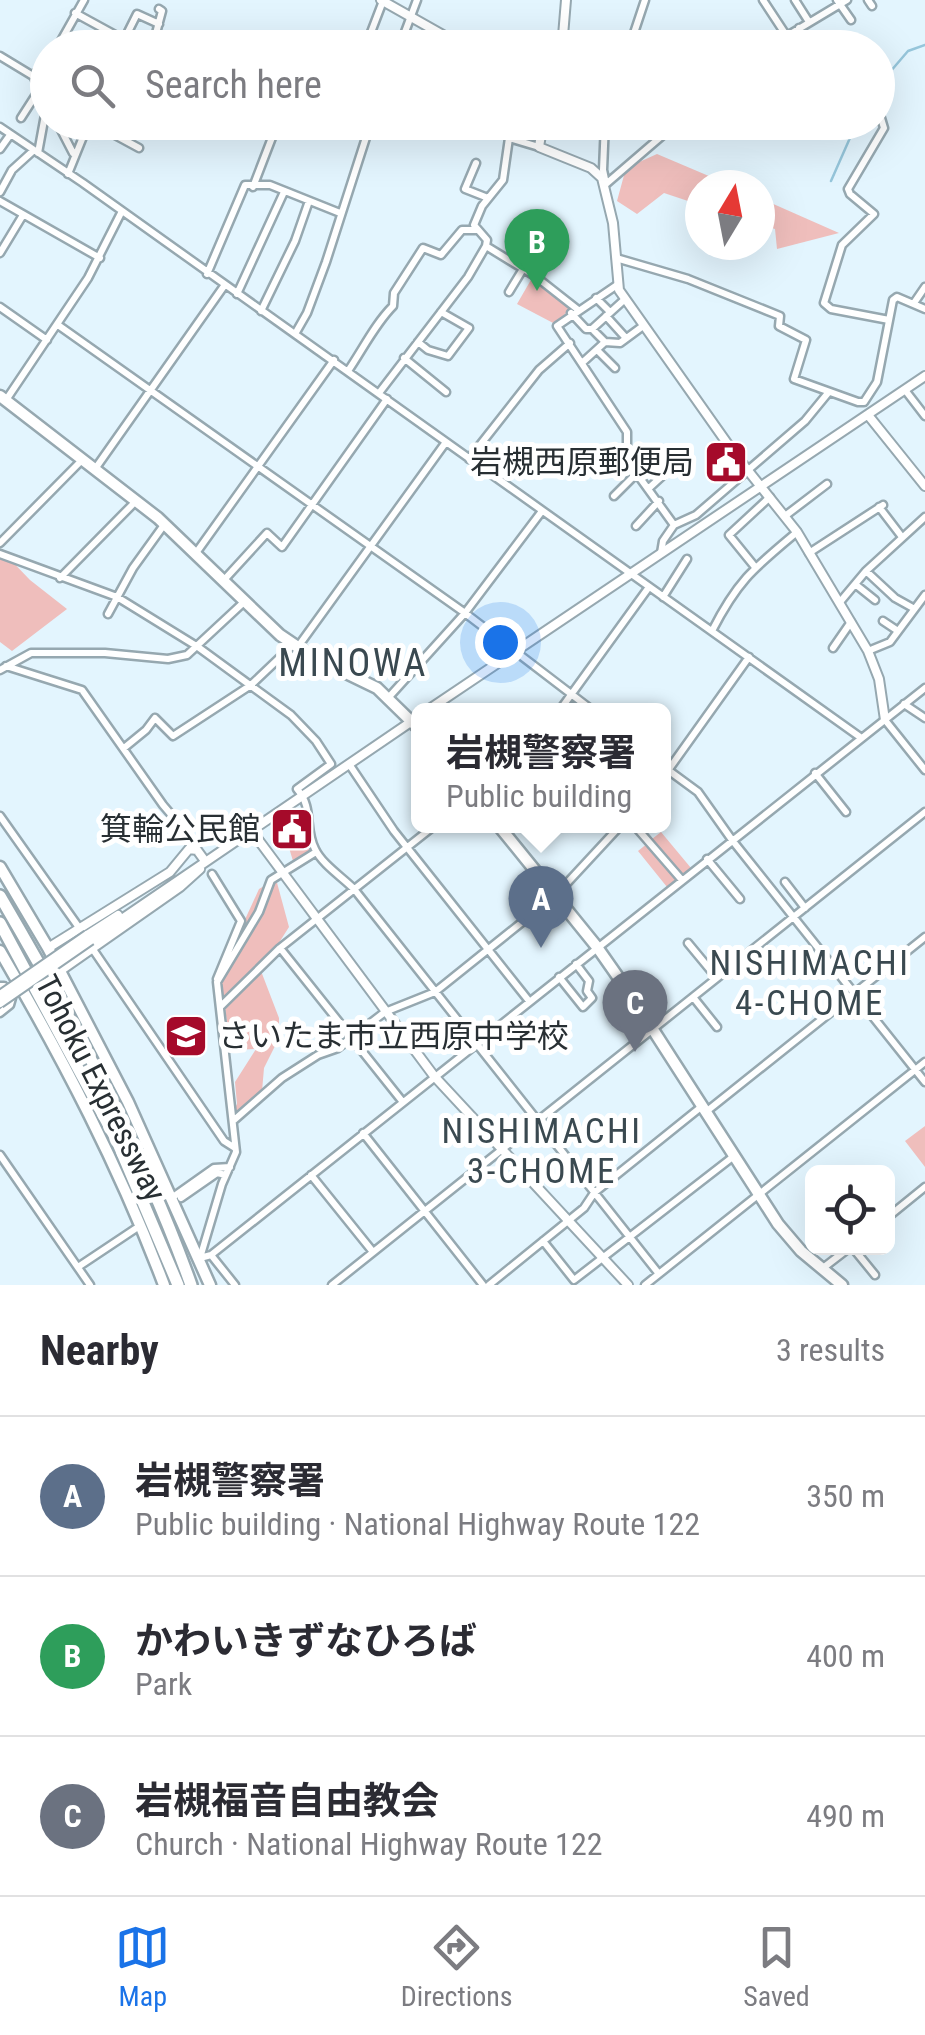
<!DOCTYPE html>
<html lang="en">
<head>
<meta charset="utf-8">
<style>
  body { margin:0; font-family:"Roboto Condensed","Noto Sans JP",sans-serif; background:#f2f2f3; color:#2b2b33 }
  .controls { position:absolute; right:30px; bottom:30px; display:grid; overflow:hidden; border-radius:15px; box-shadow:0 10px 40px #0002 }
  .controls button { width:90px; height:90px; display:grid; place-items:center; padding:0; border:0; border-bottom:2px solid #e1e1e2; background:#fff; color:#2b2b33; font:50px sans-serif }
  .compass { position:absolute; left:685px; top:170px; width:90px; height:90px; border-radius:50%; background:#fff; box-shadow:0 10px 40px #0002; rotate:10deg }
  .you { position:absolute; left:500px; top:642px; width:35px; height:35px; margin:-25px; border:8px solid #fff; border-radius:50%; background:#1a73e8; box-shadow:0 0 0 15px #1a73e833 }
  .badge { display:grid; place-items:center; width:65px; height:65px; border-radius:50%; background:#1a73e8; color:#fff; font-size:32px; font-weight:700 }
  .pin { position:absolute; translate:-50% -82px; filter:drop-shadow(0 2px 5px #0008) }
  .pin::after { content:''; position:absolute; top:52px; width:35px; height:30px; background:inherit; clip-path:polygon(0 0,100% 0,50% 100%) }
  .popup { position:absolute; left:411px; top:703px; width:260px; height:130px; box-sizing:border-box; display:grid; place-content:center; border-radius:15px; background:#fff; filter:drop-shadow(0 2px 8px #0005); font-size:32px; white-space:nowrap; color:#7c7c81 }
  .popup b { font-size:38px; color:#2b2b33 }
  .popup::after { content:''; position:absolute; left:50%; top:100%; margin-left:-20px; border:20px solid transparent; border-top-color:#fff }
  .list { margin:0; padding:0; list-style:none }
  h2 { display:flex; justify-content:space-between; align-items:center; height:130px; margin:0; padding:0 40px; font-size:42px }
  h2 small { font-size:32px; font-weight:400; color:#7c7c81 }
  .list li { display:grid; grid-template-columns:65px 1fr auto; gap:30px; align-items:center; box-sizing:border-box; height:160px; padding:0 40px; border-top:2px solid #e1e1e2 }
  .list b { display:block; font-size:38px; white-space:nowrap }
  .list p { margin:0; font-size:32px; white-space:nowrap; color:#7c7c81 }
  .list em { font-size:32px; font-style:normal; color:#7c7c81 }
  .icon { flex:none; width:55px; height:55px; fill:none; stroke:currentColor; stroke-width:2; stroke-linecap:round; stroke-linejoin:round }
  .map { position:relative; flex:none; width:925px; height:1285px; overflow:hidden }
  .search { position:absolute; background:#fff; box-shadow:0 10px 40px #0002; left:30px; right:30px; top:30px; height:110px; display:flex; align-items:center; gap:25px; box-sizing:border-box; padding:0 35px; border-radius:55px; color:#7c7c81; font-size:38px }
  .sheet { height:610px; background:#fff }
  nav { display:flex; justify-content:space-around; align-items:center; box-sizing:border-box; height:140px; border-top:2px solid #e1e1e2; background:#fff; font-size:28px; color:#7c7c81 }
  nav a { display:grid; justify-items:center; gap:5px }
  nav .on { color:#1a73e8 }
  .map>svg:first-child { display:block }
  .green { fill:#efbebc }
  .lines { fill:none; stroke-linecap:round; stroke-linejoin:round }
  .stream { stroke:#96c6db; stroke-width:2.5 }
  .minor-casing { stroke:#96a8b0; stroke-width:11 }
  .tertiary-casing { stroke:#96a8b0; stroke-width:12 }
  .trunk-casing { stroke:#96a8b0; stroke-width:15 }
  .motorway-casing { stroke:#96a8b0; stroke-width:16 }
  .minor { stroke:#fff; stroke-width:6 }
  .tertiary { stroke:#fff; stroke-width:8 }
  .trunk { stroke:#fff; stroke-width:10 }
  .motorway { stroke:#fff; stroke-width:11 }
  .tertiary-bridge-casing { stroke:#96a8b0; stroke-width:12; stroke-linecap:butt }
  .tertiary-bridge { stroke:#fff; stroke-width:8 }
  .labels { text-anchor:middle; stroke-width:10; stroke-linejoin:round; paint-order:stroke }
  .poi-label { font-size:32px; fill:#282f33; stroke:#fff; text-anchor:end }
  .street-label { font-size:32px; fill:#282f33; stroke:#fff }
  .neighbourhood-label { font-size:35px; letter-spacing:2.5px; fill:#3a4950; stroke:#fff }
  .quarter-label { font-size:38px; letter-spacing:2.5px; fill:#3a4950; stroke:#fff }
</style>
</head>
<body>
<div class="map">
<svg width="925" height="1285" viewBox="0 0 925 1285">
  <rect width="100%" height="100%" fill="#e3f5fe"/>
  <path class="green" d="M657,154L730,185H700V205L664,193L637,214L617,201L626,168Z
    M760,198L839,233L777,249L775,229L760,224Z
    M532,278L571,308L555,324L517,304Z
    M6,555L30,580L67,609L12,651L0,642V559Z
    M307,832L311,851L293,861L287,841Z
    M661,832L691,868L682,875L652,839Z
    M648,843L677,879L667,887L638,851Z
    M276,879L289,927L261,971L279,1018V1038L264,1068L261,1103L245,1114L232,1113L237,1104L235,1082L256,1049L231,1050L220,974L259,889Z
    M925,1126V1167L905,1141Z"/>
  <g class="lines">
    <path class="stream" d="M878,86L908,51L925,45
      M831,181L857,122"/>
    <g class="minor-casing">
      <path id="minor" d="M763,0L786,35
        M795,0L809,22
        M837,0L851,20
        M868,0L872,6
        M75,13L139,48
        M799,28L818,48
        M124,40L137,14L159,24
        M57,48L84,0
        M98,48L105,30
        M152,48L162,11L159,9
        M365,48L383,1
        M399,48L417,0
        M629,48L645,0
        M767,48L847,0
        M0,56L33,76L48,104
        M33,76L48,60
        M878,108L884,128L848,189L850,194L874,214L842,245L824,303L831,309L889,320
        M21,118L39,90
        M57,122L73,153
        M91,122L139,148
        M605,122L603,170L606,184L678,122
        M0,127L83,183L860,737
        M539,147L509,138L503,180L482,206L474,225L487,240L486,246L535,276L577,309
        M0,149L10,135
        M38,153L47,104
        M476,163L465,189L488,198
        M68,174L89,122
        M253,187L278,122
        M0,192L12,170L34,150
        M0,201L100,258
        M0,253L23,215
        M616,258L688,279L780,316L779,326L806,340L794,379L858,402H864L877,382L893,300L897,297L925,309
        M207,274L245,185H270L340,213
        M537,277L552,253
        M617,285L557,326L627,432V460L674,525
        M509,292L523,269
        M237,294L284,192
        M596,298L610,312
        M914,303L925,287
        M0,307L47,340
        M261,311L295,241L309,201
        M571,313L586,329H592L605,342
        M606,316L625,337
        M58,325L465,613L592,710
        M592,329L624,300
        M295,334L307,313L326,262L371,122
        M418,342L428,350L448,356L469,328L441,312
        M597,350L615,368
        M404,358L446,392
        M583,362L605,342L620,343L643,326
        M348,371C363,349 375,324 393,306L394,293L423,248L441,255L462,230H476
        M905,390L925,416
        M379,393L468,277L486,246
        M6,400L88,278L122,211
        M469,459L539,370L570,343
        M95,469L224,286
        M648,489L673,466
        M614,496L636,474
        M879,507L902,537
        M785,516L827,484
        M636,526L659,501
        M0,543L82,460
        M196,553L334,360
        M661,553L663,541L674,525L696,515L805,421L828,393
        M809,553L883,505
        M0,554L117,597L198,647L291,715L316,741L331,764L297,789C314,808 304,828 315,849C322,864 342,877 354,889L659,1274
        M755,567L729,535L770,497
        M866,571L895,598L913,608
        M60,578L136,501
        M224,580L267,533L282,547L387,399
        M855,584L875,600
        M663,597L687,559
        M840,602L866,571L925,517
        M108,614L133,568L164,525
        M883,621L898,631
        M712,631C738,580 754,568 797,532
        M297,648L446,442
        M833,648L851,622
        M868,651L890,642L925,595
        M6,666L82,690L163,805L186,832L191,849
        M0,670L31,653H105L168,659L187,655L244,602
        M389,697L465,613L542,511
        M904,704L925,718
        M560,710L649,587
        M885,720L925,770
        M124,748L146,730L155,718L173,736L251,685L293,645
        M349,764L394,831L529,1001
        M664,767L698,792L732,840L925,1082
        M815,773L846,812
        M664,776L749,657
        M0,816L80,929
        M635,826L681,879
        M707,859L740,899
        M212,874L241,921L217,979
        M785,882L805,908
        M688,943L717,978
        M92,948L224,1141L235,1148
        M280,948L402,1101
        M559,977L583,1007L592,998L587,991L589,981L576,964
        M0,986H4L12,998L10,1005L0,1013
        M632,997L648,986L654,995
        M693,997L717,1027
        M221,1006L280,948L434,826
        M707,1111L925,937
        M233,1121L282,1078L318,1055L338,1048L385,1012L435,992L556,895L620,826
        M363,1133L483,1285
        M0,1155L90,1285
        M311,1175L373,1252
        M173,1197L214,1168L230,1167
        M181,1198L217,1173L226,1175
        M888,1217L925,1187
        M543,1241L574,1280L734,1156
        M853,1248L875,1275
        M211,1255L235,1285
        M200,1258L211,1255L925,688
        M200,1258L222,1184L236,1152L217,982L259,912L271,880L316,852
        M78,1267L135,1229
        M823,1268L849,1248
        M332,1285L925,812
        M489,1285L584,1208L594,1193L701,1107
        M645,1285L925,1062"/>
    </g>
    <g class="tertiary-casing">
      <path id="tertiary" d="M381,0L450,39L487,48
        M562,48L566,0
        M543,122L539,147L591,168L602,178L613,223L619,290L734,453L797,532L868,651L879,679L885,720
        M868,415L925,486
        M428,710L925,376
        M251,830L434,1076L628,1285
        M87,935L118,915
        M91,940L418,717
        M48,948L170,872L189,849L197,850L205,861
        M60,971L180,887L200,869"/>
    </g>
    <g class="trunk-casing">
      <path id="trunk" d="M0,396L158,518L280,635L311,656L377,688L418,728
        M499,826L597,947L632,997L778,1224L801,1251L842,1285
        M0,867L48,948L128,1102L210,1285
        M0,951C63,1059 120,1168 164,1285"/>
    </g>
    <g class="motorway-casing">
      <path id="motorway" d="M0,896C73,1021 142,1148 191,1285
        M0,923L117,1141L178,1285"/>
    </g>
    <use href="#minor" class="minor"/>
    <use href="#tertiary" class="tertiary"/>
    <use href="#trunk" class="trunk"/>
    <use href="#motorway" class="motorway"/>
    <g class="tertiary-bridge-casing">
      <path id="tertiary-bridge" d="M0,995L87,935
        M0,1003L91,940"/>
    </g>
    <use href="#tertiary-bridge" class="tertiary-bridge"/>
  </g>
  <defs>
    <g id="civic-square" transform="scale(2.25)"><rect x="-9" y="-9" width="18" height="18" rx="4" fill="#a50a2a" stroke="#fff"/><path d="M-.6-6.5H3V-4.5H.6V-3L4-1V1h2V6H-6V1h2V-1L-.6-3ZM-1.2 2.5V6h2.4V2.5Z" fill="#fff"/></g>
    <g id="school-square" transform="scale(2.25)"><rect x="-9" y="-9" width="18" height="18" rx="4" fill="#a50a2a" stroke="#fff"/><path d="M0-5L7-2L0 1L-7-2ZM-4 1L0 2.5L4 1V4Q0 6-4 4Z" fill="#fff"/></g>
  </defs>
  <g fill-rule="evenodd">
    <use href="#civic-square" x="726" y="462"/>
    <use href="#civic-square" x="292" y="829"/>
    <use href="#school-square" x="186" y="1036"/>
  </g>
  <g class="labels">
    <g class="poi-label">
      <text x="694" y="473">岩槻西原郵便局</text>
      <text x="260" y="840">箕輪公民館</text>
      <text x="218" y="1047" text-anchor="start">さいたま市立西原中学校</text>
    </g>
    <g class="street-label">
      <text transform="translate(101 1088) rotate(63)" y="11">Tohoku Expressway</text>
    </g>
    <g class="neighbourhood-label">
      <text x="810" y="975">NISHIMACHI<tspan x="810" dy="40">4-CHOME</tspan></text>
      <text x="542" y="1143">NISHIMACHI<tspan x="542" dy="40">3-CHOME</tspan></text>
    </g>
    <g class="quarter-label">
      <text x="353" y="676">MINOWA</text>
    </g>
  </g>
</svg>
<div class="controls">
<button><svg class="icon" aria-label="locate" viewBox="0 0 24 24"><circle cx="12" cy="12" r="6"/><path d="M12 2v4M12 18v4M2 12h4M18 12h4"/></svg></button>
</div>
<svg class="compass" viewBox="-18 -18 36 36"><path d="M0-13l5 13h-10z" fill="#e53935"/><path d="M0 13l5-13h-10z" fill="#7c7c81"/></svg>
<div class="you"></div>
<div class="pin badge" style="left:541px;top:948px;background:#5c6f8a">A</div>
<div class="popup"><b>岩槻警察署</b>Public building</div>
<div class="pin badge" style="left:537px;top:291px;background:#2e9e5b">B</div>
<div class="pin badge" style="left:635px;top:1052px;background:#6b7280">C</div>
<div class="search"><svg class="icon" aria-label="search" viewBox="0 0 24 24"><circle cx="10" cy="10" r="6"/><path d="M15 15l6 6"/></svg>Search here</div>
</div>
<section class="sheet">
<h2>Nearby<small>3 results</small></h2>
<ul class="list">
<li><span class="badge" style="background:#5c6f8a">A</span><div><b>岩槻警察署</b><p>Public building · National Highway Route 122</p></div><em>350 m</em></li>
<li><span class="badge" style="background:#2e9e5b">B</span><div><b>かわいきずなひろば</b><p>Park</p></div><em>400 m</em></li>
<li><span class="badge" style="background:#6b7280">C</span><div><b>岩槻福音自由教会</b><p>Church · National Highway Route 122</p></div><em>490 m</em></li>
</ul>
</section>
<nav>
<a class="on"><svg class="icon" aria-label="map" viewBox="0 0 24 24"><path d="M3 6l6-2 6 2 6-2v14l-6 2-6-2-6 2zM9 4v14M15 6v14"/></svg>Map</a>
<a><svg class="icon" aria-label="directions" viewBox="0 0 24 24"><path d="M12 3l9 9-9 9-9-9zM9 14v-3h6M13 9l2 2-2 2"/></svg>Directions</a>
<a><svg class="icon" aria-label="saved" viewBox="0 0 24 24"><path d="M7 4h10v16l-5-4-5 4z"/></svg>Saved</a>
</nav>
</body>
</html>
